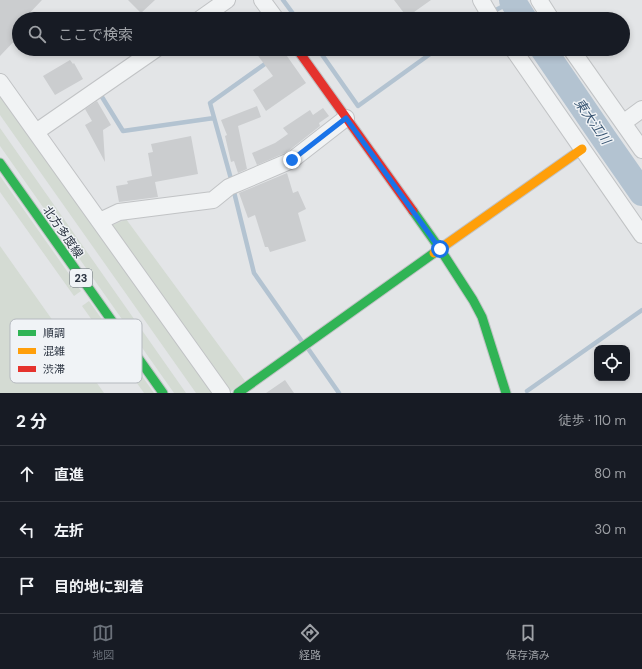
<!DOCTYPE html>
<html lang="ja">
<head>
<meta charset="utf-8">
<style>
  body { margin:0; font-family:"DM Sans","Noto Sans JP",sans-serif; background:#20242c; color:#f1f3f6 }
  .controls { position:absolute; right:12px; bottom:12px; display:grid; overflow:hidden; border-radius:8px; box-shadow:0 2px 6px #0003 }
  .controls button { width:36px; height:36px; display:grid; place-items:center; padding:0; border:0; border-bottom:1px solid #363941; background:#171b24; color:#f1f3f6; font:20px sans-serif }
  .stop { position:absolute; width:12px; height:12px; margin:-9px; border:3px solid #1a73e8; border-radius:50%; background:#fff }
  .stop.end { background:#1a73e8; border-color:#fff; box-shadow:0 1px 4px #0008 }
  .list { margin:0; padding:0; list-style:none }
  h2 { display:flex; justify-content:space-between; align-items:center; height:52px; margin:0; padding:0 16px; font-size:17px }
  h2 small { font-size:13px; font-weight:400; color:#9ea1a6 }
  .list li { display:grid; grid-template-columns:26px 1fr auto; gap:12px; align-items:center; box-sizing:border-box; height:56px; padding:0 16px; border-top:1px solid #363941 }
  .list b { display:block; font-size:15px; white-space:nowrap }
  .list em { font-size:13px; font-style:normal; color:#9ea1a6 }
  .icon { flex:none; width:22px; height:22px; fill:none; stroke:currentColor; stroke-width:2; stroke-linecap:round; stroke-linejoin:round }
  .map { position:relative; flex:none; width:642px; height:393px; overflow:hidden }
  .search { position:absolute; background:#171b24; box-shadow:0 2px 6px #0003; left:12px; right:12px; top:12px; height:44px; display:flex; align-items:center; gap:10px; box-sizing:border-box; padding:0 14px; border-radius:22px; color:#9ea1a6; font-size:15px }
  .sheet { height:220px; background:#171b24 }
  nav { display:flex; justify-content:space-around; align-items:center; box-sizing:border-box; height:56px; border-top:1px solid #363941; background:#171b24; font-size:11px; color:#9ea1a6 }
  nav a { display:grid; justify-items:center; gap:2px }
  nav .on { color:#6b717a }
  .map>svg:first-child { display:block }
  .green { fill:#d4dbd3 }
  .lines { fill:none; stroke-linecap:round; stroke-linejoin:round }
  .stream { stroke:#b3c3d1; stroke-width:4.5 }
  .river { stroke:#b3c3d1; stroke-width:26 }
  .building { fill:#cbcdcf }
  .street-casing { stroke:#c1c3c5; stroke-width:18 }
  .fast-casing { stroke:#c1c3c5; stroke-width:11 }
  .slow-casing { stroke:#c1c3c5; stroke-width:11 }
  .jam-casing { stroke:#c1c3c5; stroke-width:11 }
  .street { stroke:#f1f3f4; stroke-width:16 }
  .fast { stroke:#30b455; stroke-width:9 }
  .slow { stroke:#ff9f0a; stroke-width:9 }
  .jam { stroke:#e5322d; stroke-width:9 }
  .route { stroke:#1a73e8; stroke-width:5 }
  .labels { text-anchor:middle; stroke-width:3; stroke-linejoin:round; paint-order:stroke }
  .shield { fill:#f0f3f6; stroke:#656d77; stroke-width:1 }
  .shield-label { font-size:11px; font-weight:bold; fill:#2a3340 }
  .street-label { font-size:12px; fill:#2a3340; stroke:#f0f3f6 }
  .water-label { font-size:13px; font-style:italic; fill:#375471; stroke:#f0f3f6 }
  .key { fill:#f0f3f6; stroke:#b5b9bf; stroke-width:1 }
  .key-label { font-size:11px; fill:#2a3340 }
</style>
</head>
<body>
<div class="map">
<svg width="642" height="393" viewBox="0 0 642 393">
  <rect width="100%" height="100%" fill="#e3e5e7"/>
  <path class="green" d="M0,92L215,393H196L0,115Z
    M0,128L186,393H174L0,146Z
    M0,176L81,291L74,296L0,192Z
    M126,219L245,381L231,391L225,389L113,230V225Z
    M0,246L104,393H0Z
    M89,301L154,393H144L82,306Z"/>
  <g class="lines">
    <path class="stream" d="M283,0L297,19
      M494,11L513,1
      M479,19L481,18
      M318,49L358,106L437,49
      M102,97L123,131L214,118
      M231,179L210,103L269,61
      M234,192L254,273L301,340
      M309,350L339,393
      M527,391L642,310"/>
    <path class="river" d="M512,0L524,19
      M543,49L603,137L642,193"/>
  </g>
  <path class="building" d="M0,0H42L24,19H19V24L13,30L19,36L0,56Z
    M128,0H155L141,13Z
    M394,0H431L407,17Z
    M253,49H282L306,83L266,111L253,90L273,76Z
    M70,60L73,64L74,63L83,79L55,95L43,76Z
    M97,101L111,125L103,130L105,162L85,125L92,121L85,109Z
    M257,106L261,117L238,126L247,169L238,173L234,161L231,162L225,136L227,135L221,120Z
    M323,108L329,116L319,123L320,126L287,152L257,165L252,153L275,143L288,134L283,128L310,110L313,115Z
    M191,136L198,174L155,182L158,197L119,202L116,186L128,184L127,181L152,176L148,153L153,152L151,144Z
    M287,173L293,193L298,191L306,209L298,213L306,241L270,252L268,247H265L255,215L248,218L239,193Z
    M285,380L294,393H266Z"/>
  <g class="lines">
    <g class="street-casing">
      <path id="street" d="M262,0L276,19
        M481,0L492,19
        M539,0L551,19
        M200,19L227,0
        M513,49L642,235
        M571,49L642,150
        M0,82L222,393
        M623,123L642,109
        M36,132L156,49
        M100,221L119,212L213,200L229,187L292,160L346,118"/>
    </g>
    <g class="fast-casing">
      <path id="fast" d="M0,163L163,393
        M413,211L440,249L473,300L482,317L506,393
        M238,393L434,253"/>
    </g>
    <g class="slow-casing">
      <path id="slow" d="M434,253L582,149"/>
    </g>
    <g class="jam-casing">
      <path id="jam" d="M297,49L413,211"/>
    </g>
    <use href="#street" class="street"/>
    <use href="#fast" class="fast"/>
    <use href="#slow" class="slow"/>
    <use href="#jam" class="jam"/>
  </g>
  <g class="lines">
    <path class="route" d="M292,160L346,118L440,249"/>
  </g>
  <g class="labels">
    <rect class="shield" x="70" y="269" width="22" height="18" rx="3"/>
    <g class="shield-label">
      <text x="81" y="282">23</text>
    </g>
    <g class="street-label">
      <text transform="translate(63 232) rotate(55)" y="4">北方多度線</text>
    </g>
    <g class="water-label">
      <text transform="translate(593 121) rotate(55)" y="5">東大江川</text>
    </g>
  </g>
  <rect x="10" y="319" width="132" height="64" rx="6" class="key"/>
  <rect x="18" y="330" width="18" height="6" fill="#30b455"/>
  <rect x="18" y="348" width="18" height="6" fill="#ff9f0a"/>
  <rect x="18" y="366" width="18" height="6" fill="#e5322d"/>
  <g class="key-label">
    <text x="43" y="337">順調</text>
    <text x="43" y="355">混雑</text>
    <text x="43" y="373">渋滞</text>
  </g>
</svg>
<div class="controls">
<button><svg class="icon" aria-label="locate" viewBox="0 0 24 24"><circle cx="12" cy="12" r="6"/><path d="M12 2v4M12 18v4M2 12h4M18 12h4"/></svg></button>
</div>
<div class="stop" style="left:440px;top:249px"></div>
<div class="stop end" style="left:292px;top:160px"></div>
<div class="search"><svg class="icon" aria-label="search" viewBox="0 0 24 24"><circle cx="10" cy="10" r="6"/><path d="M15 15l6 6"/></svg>ここで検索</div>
</div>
<section class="sheet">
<h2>2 分<small>徒歩 · 110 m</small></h2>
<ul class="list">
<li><svg class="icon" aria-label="ahead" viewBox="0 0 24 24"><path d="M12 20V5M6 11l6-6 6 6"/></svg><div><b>直進</b></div><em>80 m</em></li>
<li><svg class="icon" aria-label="left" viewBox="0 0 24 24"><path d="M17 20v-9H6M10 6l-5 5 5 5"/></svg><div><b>左折</b></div><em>30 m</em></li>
<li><svg class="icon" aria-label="arrive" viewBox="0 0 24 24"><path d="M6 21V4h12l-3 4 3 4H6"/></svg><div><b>目的地に到着</b></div></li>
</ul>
</section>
<nav>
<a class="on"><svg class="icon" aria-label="map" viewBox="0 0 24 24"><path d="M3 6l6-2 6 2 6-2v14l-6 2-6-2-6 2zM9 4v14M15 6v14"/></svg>地図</a>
<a><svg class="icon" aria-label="directions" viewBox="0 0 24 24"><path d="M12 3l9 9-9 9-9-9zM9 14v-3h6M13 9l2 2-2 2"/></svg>経路</a>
<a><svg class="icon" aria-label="saved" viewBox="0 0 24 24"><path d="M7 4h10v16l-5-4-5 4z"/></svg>保存済み</a>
</nav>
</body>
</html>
